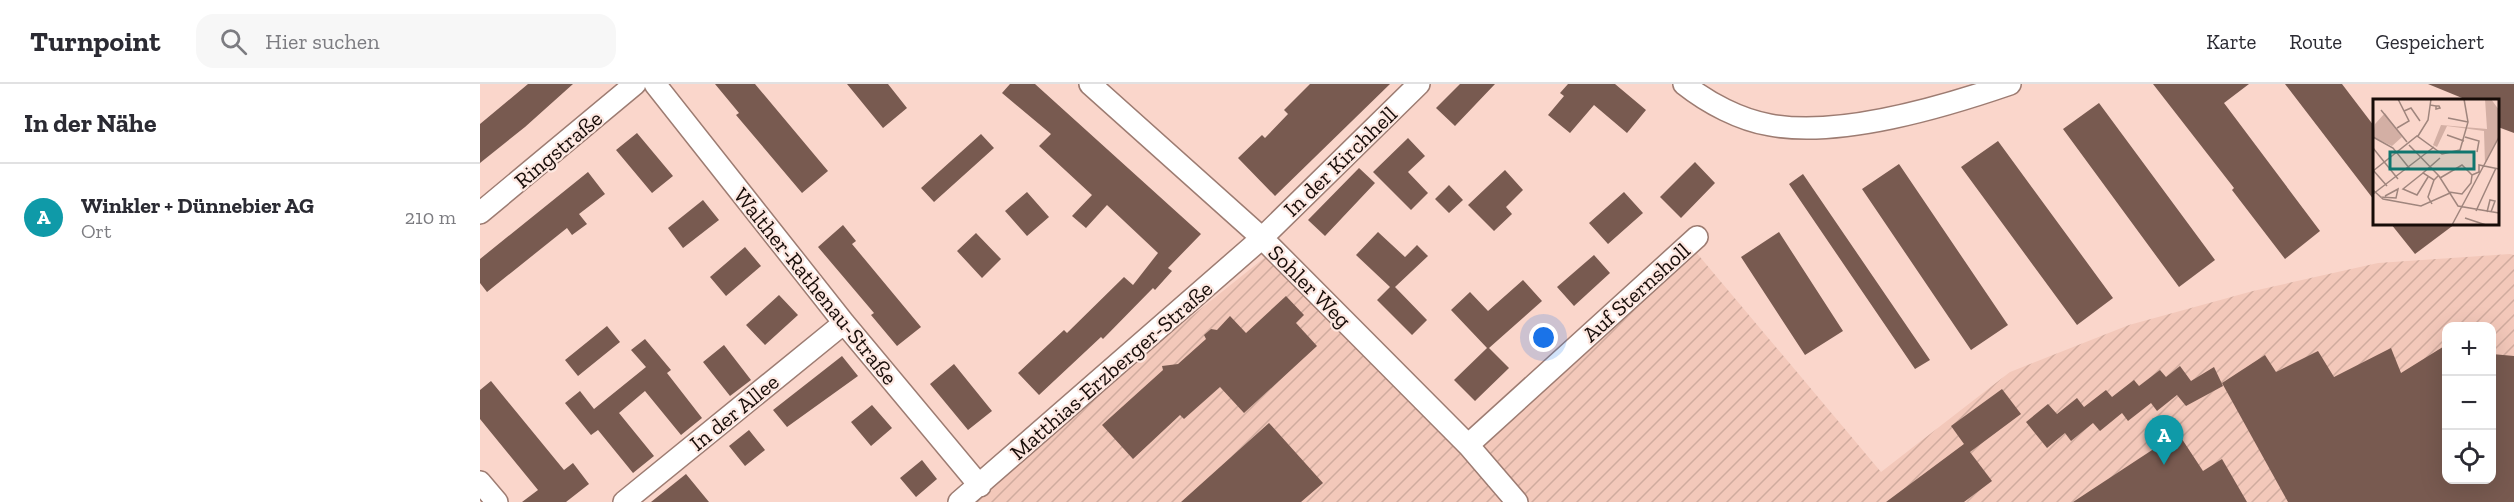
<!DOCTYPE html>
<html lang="de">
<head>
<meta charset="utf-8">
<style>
  body { margin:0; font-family:"Zilla Slab",serif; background:#f7f7f7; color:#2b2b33 }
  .controls { position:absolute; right:18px; bottom:18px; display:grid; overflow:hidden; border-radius:12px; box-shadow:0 6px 24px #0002 }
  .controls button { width:54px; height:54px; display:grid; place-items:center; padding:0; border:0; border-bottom:2px solid #e1e1e2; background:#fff; color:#2b2b33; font:30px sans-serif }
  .you { position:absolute; left:1064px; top:254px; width:21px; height:21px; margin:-15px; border:4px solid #fff; border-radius:50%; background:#1a73e8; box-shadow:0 0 0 9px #1a73e833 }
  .badge { display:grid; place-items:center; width:39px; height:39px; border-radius:50%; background:#15635e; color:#fff; font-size:20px; font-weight:700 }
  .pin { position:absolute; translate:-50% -50px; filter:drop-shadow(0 2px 3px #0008) }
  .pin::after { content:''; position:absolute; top:32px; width:21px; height:18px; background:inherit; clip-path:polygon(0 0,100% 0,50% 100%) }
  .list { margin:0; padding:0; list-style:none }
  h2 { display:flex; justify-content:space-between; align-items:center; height:78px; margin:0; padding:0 24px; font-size:26px }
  h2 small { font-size:20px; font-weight:400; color:#7c7c81 }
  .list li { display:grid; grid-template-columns:39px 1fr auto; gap:18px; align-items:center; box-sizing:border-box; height:108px; padding:0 24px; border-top:2px solid #e1e1e2 }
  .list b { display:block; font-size:22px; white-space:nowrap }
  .list p { margin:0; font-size:20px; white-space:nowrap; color:#7c7c81 }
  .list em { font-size:20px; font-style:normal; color:#7c7c81 }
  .icon { flex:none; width:33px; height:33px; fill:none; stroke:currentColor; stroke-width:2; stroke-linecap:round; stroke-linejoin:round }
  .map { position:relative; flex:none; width:2034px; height:418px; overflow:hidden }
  header { display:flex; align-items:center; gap:36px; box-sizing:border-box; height:84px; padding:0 30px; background:#fff; border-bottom:2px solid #e1e1e2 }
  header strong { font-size:28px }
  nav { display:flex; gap:33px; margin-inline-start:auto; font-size:21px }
  .search { width:420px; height:54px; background:#f7f7f7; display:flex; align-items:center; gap:15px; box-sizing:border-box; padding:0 21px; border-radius:18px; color:#7c7c81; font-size:22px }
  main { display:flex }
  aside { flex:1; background:#fff }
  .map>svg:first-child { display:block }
  .industrial { fill:url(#industrial-furrows); fill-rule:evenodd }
  .building { fill:#785a50 }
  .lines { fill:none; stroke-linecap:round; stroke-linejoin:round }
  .street-casing { stroke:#9d7c72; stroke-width:24 }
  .street { stroke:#fff; stroke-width:21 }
  .labels { text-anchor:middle; stroke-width:4.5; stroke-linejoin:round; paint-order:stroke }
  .street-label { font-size:22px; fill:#170c08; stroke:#fde7e0 }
  .inset-road { fill:none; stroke:#9f857d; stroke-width:1.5 }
  .view { fill:#0f766e; fill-opacity:0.15; stroke:#0f766e; stroke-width:3 }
  .inset-edge { fill:none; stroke:#170c08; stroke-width:3 }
</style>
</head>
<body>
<header>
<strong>Turnpoint</strong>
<div class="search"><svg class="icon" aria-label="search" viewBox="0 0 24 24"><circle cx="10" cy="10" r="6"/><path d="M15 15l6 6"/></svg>Hier suchen</div>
<nav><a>Karte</a><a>Route</a><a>Gespeichert</a></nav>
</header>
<main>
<aside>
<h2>In der Nähe<small></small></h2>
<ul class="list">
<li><span class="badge" style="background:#0f9aa8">A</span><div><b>Winkler + Dünnebier AG</b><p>Ort</p></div><em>210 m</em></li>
</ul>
</aside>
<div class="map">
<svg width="2034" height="418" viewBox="0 0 2034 418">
  <defs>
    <pattern id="industrial-furrows" width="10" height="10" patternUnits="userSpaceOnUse" patternTransform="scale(1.5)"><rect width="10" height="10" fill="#f3c8ba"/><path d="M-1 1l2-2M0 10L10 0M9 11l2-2" fill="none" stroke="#d0ab9e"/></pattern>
  </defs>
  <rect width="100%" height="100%" fill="#fad6cb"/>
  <path class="industrial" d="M793,167L991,372L1215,167L1401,388L1530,288L1649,241L1773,207L1898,179L2030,170L2034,171V418H479ZM1966,243H2012V396H1966Z"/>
  <path class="building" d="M48,0H93L45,43L0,79V40Z
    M235,0H275L348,87L322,109L256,31L259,29Z
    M367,0H408L427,24L403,44Z
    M530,0H555L721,150L688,184L692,187L675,206L673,204L623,255L621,253L559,311L538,289L584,246L587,249L644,193L653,201L678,169L627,121L606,144L592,132L612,111L559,62L571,50L522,9Z
    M830,0H910L795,112L758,74L782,51L785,54L808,30L804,26Z
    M980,0H1015L975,42L956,24Z
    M1088,0H1135L1166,26L1147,49L1114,21L1090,49L1068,31L1084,12L1080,9Z
    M1673,0H1769L1744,19L1840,147L1805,175L1752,106L1754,104Z
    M1805,0H1862L1894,42V116Z
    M1948,0H2034V49L2018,43V16H1987Z
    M1619,19L1735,176L1699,203L1583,45Z
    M157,49L193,92L172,109L136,66Z
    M501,50L514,64L454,118L441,104Z
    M928,54L945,72L928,88L948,109L931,126L893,88Z
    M1518,57L1633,214L1597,241L1481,83Z
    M1215,78L1235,99L1201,134L1180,113Z
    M1419,80L1528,241L1491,266L1382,105Z
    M879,84L895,99L845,152L828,136Z
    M1025,86L1043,106L1026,123L1032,130L1014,147L988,121Z
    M108,88L125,110L99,130L107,140L92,151L87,144L7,208L0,199V175Z
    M1323,90L1450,276L1435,285L1309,100Z
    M969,101L983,116L969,129L955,115Z
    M547,108L569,133L547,152L525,127Z
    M1144,108L1163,129L1128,160L1109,139Z
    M223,116L239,136L203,164L188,144Z
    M1911,140H1975L1935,170Z
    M363,141L376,157L372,160L441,243L417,262L391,231L394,229L338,163Z
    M898,148L925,173L937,161L948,172L915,203L947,236L932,251L897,216L910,203L876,171Z
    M1299,148L1363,247L1325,271L1261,173Z
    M496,149L521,175L502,194L477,167Z
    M265,163L281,182L246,212L230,193Z
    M1114,171L1130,189L1094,222L1077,203Z
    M1043,196L1062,217L1009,264L1029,284L995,317L974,296L1007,264L971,226L990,208L1008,227Z
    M299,211L318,231L285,261L266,241Z
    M806,212L824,231L816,239L837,262L764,329L740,303L704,335L700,331L653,375L622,341L683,286L682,282L698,280L726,255L724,251L731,245L737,246L750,232L766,249Z
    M127,242L140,258L98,292L85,276Z
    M165,255L191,286L187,289L222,334L201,351L165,307L139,329L174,372L153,389L118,346L111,351L85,319L100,307L114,325L166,283L151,266Z
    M244,261L271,296L250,312L223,278Z
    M1966,261V396H2012V270L2034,272V418H1808L1742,299L1785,271L1796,288L1838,267L1854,293L1911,264L1921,289Z
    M362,272L378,292L307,343L293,326Z
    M474,280L512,327L488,346L450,300Z
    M1700,282L1711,297L1734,283L1743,302L1706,322L1697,311L1677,327L1671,319L1648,337L1642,329L1620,347L1613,339L1591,357L1585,349L1567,364L1546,338L1568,320L1577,330L1597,314L1604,323L1626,306L1632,313L1654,296L1659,302L1680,286L1686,293Z
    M11,297L84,386L93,379L109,400L86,418H42L58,406L0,335V306Z
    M1522,305L1541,330L1490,368L1512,397L1484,418H1406L1484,360L1471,342Z
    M392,321L412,344L391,362L371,338Z
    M789,339L843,399L821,418H701Z
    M269,346L285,366L265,382L249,362Z
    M1698,349L1723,387L1742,375L1767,418H1593Z
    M442,376L457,395L436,413L420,394Z
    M206,390L229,418H171Z"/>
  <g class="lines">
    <g class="street-casing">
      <path id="street" d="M175,0L364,239L500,402
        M610,0L782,154L988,361L1037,418
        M1204,0C1228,19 1260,36 1290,41C1360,54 1463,23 1530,0
        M0,129L155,0
        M988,361L1217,153
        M0,398L17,418
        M144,418L364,239
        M479,418L782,154L939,0"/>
    </g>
    <use href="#street" class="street"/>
  </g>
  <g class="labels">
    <g class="street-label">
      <text transform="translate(78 65) rotate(-40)" y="8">Ringstraße</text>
      <text transform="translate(860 77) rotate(-44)" y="8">In der Kirchhell</text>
      <text transform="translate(336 202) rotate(51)" y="8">Walther-Rathenau-Straße</text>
      <text transform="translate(830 202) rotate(45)" y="8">Sohler Weg</text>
      <text transform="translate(1156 208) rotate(-42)" y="8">Auf Sternsholl</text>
      <text transform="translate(631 286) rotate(-41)" y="8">Matthias-Erzberger-Straße</text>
      <text transform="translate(254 328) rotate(-39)" y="8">In der Allee</text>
    </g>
  </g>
  <g transform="translate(1893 15)">
    <rect width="126" height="126" fill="#fad6cb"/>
    <path d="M112,0H118L126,11V37L112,65L111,32L74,27L64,48L60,46L68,26L114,30Z" fill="#d3afa4"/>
    <path d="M12,14L29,38L19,47L0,38L2,25Z" fill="#d3afa4"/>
    <path class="inset-road" d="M57,6L63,7H66L67,9L63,10V7M8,11L34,43M31,12L38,9L47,22M75,19L95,23M24,29L36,22L25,0M74,36L91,42M45,37L55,21L58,0M0,38L20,49L37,70M92,38L106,42L104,53M36,46L66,77L85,107L126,114M0,49L25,80M0,71L14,87M0,72L44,37L69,55L87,51L95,23L91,0M50,74L30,90L44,96L55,78M99,76L106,73V66L126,70M65,77L61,81L50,74L67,59M67,79L89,66L99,76L98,84L89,95L76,93M0,91L10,100L48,107L77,94M0,95L61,48M7,98L23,99L25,90L12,97M59,105L55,98L61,81M103,112L123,69M114,113L117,101L122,102L118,113M92,119L113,126M79,126L126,38"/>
    <path class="view" d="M17,53H101V70H17Z"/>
    <rect width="126" height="126" class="inset-edge"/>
  </g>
</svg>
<div class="controls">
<button>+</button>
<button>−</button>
<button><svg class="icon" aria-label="locate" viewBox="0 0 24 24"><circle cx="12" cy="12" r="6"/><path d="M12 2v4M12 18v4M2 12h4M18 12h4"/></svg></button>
</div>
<div class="you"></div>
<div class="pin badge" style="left:1684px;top:381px;background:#0f9aa8">A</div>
</div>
</main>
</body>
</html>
